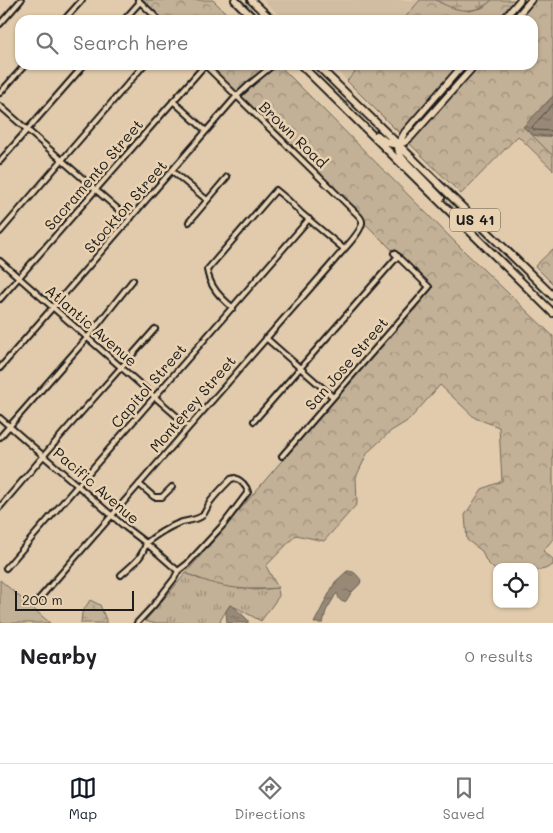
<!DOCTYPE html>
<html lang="en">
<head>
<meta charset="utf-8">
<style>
  body { margin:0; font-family:Mali,sans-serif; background:#f6f6f6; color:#202124 }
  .controls { position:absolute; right:15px; bottom:15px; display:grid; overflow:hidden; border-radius:10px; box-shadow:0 1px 4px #0004 }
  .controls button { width:45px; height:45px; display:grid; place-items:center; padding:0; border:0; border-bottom:1px solid #e0e0e0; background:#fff; color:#202124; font:25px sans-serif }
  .scale { position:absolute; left:15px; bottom:12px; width:119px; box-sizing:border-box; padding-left:5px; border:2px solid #1c1c1c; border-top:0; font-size:14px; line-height:18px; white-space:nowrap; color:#1c1c1c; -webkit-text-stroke:4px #e9d2b2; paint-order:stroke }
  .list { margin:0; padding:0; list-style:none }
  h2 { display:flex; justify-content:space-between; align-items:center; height:65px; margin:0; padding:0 20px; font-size:21px }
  h2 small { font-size:16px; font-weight:400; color:#757577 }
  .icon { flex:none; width:28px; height:28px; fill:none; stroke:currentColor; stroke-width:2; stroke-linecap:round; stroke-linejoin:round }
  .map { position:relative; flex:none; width:553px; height:623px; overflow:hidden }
  .search { position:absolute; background:#fff; box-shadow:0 1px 4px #0004; left:15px; right:15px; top:15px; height:55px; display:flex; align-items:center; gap:12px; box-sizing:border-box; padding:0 18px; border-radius:15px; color:#757577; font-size:19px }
  .sheet { height:140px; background:#fff }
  nav { display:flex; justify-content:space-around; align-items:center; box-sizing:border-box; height:70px; border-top:1px solid #e0e0e0; background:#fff; font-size:14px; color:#757577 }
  nav a { display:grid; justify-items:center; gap:2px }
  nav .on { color:#111827 }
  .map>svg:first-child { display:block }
  .built { fill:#d1bda1 }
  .grass { fill:url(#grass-tufts); stroke:#70665a }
  .forest { fill:url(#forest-crowns); stroke:#70665a }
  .wetland { fill:url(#wetland-marsh); stroke:#70665a }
  .park { fill:#c3b197; stroke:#70665a }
  .water { fill:url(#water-ripples); stroke:#665d53 }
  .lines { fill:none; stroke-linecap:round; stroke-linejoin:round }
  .shore { stroke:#4e4840; stroke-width:1 }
  .minor-casing { stroke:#1c1c1c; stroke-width:8 }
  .secondary-casing { stroke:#1c1c1c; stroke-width:9 }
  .primary-casing { stroke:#1c1c1c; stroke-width:10 }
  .minor { stroke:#e9d2b2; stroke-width:4 }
  .secondary { stroke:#e9d2b2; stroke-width:5.5 }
  .primary { stroke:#e9d2b2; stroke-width:6 }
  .labels { text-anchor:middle; stroke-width:5; stroke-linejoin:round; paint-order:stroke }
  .shield { fill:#e9d2b2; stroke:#5a5349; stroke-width:1 }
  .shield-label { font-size:14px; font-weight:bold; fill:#1c1c1c }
  .street-label { font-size:15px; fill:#1c1c1c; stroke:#e9d2b2 }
</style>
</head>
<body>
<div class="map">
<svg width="553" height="623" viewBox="0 0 553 623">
  <defs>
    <pattern id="grass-tufts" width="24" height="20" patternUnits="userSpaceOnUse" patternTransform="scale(1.25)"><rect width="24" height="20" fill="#c3b197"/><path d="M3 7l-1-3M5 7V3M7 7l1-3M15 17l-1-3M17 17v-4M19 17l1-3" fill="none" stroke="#9e8f7a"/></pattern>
    <pattern id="forest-crowns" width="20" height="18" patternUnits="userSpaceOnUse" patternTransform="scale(1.25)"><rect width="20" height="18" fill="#c3b197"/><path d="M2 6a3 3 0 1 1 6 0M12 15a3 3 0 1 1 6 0" fill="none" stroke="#9e8f7a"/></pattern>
    <pattern id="wetland-marsh" width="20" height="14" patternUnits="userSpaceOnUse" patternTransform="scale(1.25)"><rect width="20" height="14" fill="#c3b197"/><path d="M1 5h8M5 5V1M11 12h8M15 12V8" fill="none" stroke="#9e8f7a"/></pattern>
    <pattern id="water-ripples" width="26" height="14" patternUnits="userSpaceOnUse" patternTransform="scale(1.25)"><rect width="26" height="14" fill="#988977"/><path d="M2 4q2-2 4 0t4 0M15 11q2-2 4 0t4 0" fill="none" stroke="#7b6f61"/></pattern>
  </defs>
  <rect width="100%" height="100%" fill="#e1cbac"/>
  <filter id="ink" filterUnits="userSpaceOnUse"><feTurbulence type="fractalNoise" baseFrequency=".02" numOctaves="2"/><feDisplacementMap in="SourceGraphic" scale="10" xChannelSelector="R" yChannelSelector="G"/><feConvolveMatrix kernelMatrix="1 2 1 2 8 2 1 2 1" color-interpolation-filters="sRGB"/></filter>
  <g filter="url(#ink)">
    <path class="built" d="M263,0H420L403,20H284Z
      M331,65H361L347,81Z"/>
    <path class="grass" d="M186,573L199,579L255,590L278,588L279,596L261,621L239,609L230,605L221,619L220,623H152L145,621Z"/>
    <path class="forest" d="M137,0H213L233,20H157Z
      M420,0H436L441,3L469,11L482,8L492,0H517L500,20H403Z
      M534,0H553V96L524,127L553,156V170L518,136L461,194L408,142L422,128L478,65H533V20H517Z
      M203,65H279L465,252L553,336V539L543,551L553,559V565L545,569L536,571H534V567H497V572L486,561L482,551L467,540L465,515L482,489L502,481L499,427L475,418L440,385L409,420L391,431L368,452L356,477L357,504L324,541L296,535L266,566L278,588C242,591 219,588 186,573L430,287Z
      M361,65H460L400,134L347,81Z
      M467,65H471L410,135L405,139L404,137Z
      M553,249V284L535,266Z"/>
    <path class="wetland" d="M436,0H492C475,16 454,11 436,0Z
      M532,135L547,137L553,135V156Z
      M90,600L100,605L106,620V623H81L82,613Z"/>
    <path class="park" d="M0,580L50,623H0Z"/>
    <path class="water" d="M553,96V135C540,138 533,136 523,127Z
      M347,571C355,571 356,574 361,580L360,584L351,593L346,601L343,602C339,600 338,598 338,594H336L326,611L323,623H314L335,582Z
      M230,605L233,606L246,618L248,620V623H227L226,611Z"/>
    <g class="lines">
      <path class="shore" d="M553,104L532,127L534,130L553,131"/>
      <g class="minor-casing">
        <path id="minor" d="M138,0L159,20
          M64,20L82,0
          M124,20L140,2
          M0,24L21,0
          M0,93L25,65
          M173,101L206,131
          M0,106L120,211L131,218
          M0,161L84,65
          M172,171L207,200
          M189,222L227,177
          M0,232L144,65
          M0,261L189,427
          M0,299L205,65
          M233,308C220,297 210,287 207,270L276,190L288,200L301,213L344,249
          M266,338L333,397
          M0,368L234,99L251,83L273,65
          M0,418L125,527L146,543L178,571
          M254,421L398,256
          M0,437L87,338L133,280
          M282,456L429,287L394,253
          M139,484L154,497H162L172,487
          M0,507L64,432L155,329
          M6,568L309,219
          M121,575C133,564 142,559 146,543C156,535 167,528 179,523C187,520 195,521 202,516C206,512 207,507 210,502C216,494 224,486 231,479L235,478C242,481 246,485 248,492L223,525L187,564L178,571L174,579L153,606L137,623
          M39,599L334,261C340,253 363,231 362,222C362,219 360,217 358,215L205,65"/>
      </g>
      <g class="secondary-casing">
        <path id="secondary" d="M503,20L520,0
          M514,20L531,0
          M398,144L405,142L411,137L475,65
          M398,144L405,132L463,65"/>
      </g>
      <g class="primary-casing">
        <path id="primary" d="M235,0L255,20
          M251,0L272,20
          M301,65L553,313
          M317,65L553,296
          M377,135C385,141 388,145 398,144
          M398,144C398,151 399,154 403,159L441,198"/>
      </g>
      <use href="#minor" class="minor"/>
      <use href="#secondary" class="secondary"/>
      <use href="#primary" class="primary"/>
    </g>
  </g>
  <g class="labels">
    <rect class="shield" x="450" y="208.5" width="50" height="23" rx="4"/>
    <g class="shield-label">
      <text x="475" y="225">US 41</text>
    </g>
    <g class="street-label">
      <text transform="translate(293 135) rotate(44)" y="5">Brown Road</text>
      <text transform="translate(94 175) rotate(-49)" y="5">Sacramento Street</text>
      <text transform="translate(126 207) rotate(-49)" y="5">Stockton Street</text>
      <text transform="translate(91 326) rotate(41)" y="5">Atlantic Avenue</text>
      <text transform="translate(347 364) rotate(-49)" y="5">San Jose Street</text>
      <text transform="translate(149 386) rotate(-49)" y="5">Capitol Street</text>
      <text transform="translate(193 404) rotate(-49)" y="5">Monterey Street</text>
      <text transform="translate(96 486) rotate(41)" y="5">Pacific Avenue</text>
    </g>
  </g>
</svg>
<div class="controls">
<button><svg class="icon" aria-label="locate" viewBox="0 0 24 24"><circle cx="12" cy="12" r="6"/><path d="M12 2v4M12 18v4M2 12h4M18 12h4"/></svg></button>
</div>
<div class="scale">200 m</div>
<div class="search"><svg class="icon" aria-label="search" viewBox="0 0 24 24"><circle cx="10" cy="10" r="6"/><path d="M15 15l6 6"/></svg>Search here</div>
</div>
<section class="sheet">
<h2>Nearby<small>0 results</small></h2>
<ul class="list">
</ul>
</section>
<nav>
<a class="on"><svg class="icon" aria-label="map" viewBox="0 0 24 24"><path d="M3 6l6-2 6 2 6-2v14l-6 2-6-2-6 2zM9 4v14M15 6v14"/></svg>Map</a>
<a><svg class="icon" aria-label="directions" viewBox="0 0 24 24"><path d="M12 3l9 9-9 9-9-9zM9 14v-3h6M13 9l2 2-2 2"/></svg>Directions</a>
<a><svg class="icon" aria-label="saved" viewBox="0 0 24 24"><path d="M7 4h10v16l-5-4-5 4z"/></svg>Saved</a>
</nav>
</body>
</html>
